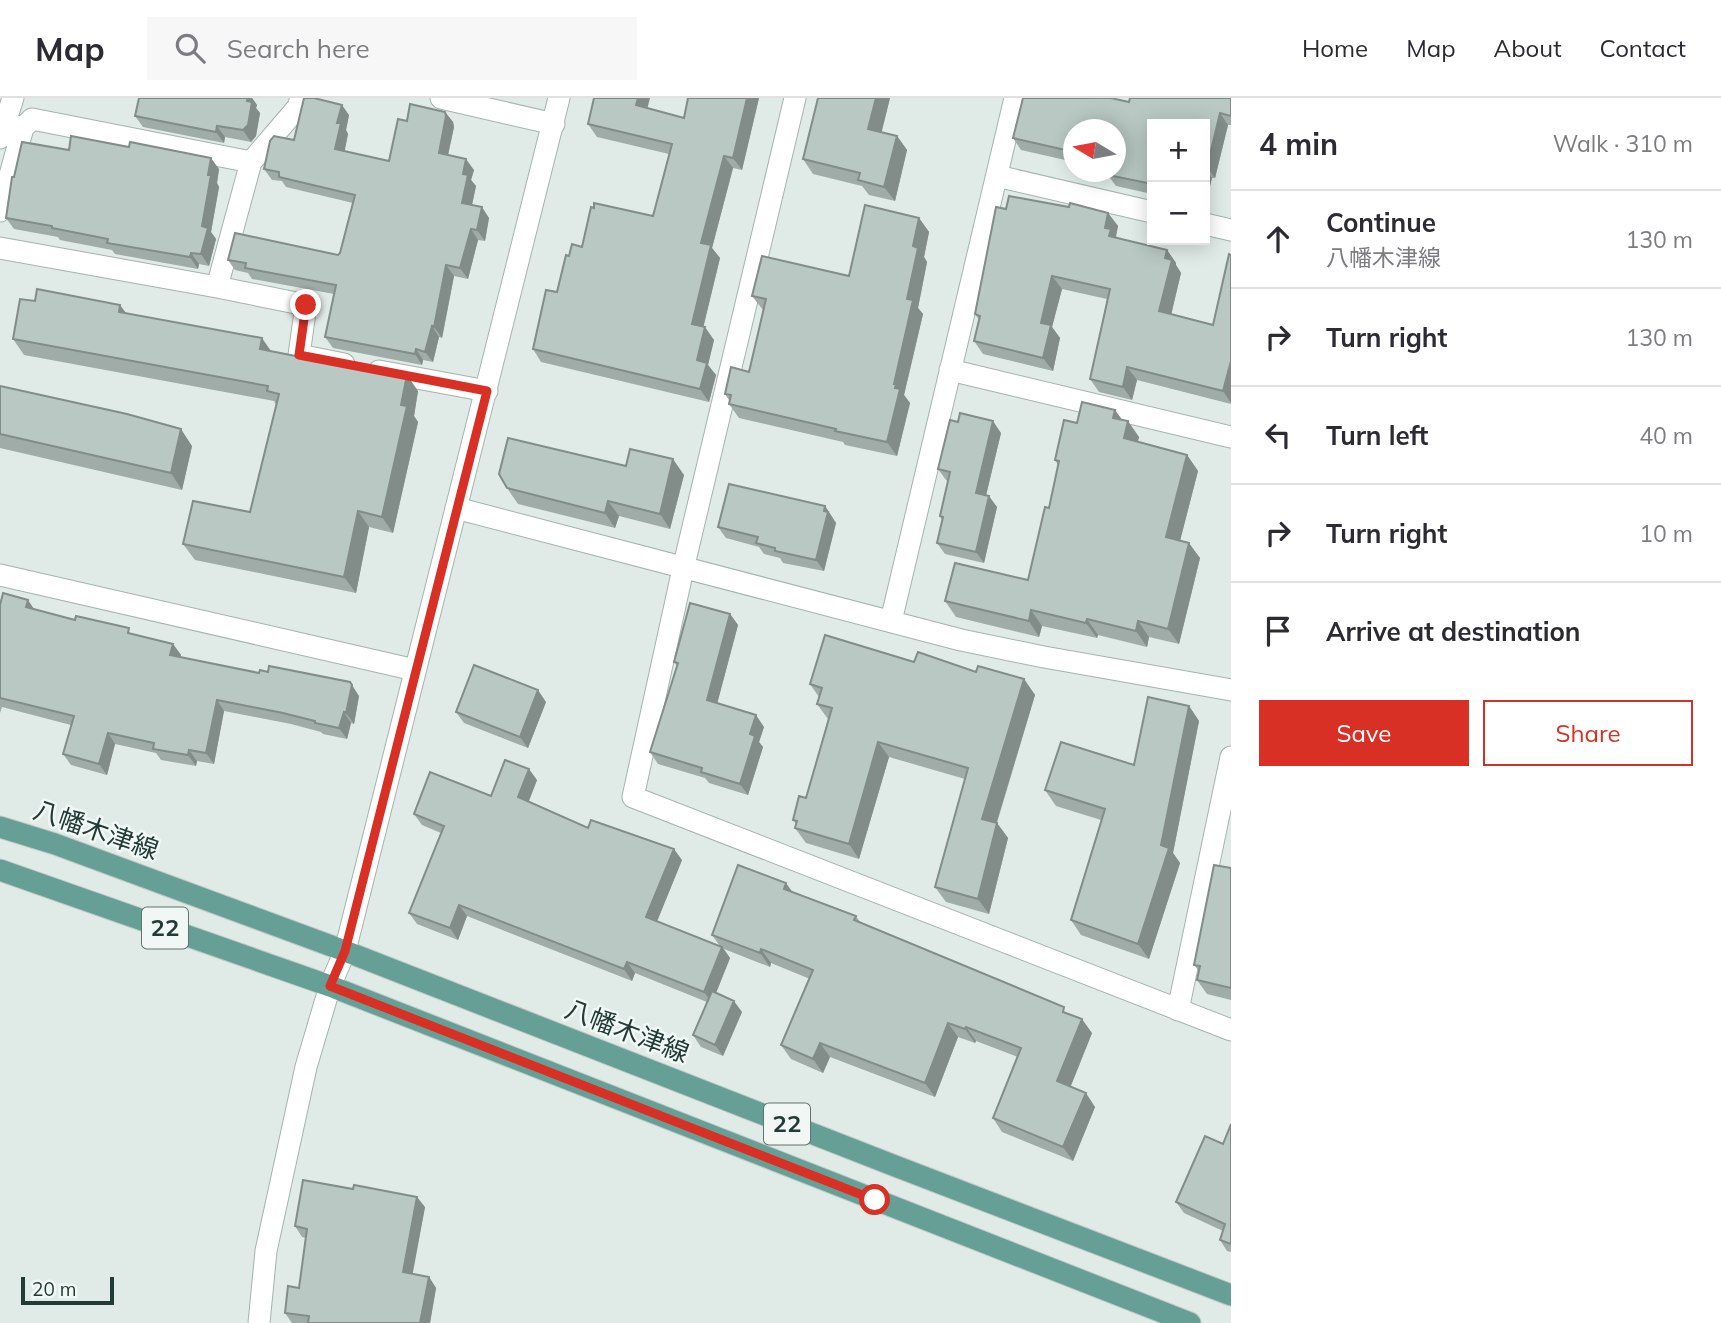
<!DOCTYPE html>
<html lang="en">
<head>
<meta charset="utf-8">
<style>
  body { margin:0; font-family:Mulish,"Noto Sans JP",sans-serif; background:#f7f7f7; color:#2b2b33 }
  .controls { position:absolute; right:21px; top:21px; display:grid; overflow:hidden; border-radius:0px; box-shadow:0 4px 18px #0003 }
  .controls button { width:63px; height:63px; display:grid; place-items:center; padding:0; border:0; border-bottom:2px solid #e1e1e2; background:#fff; color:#2b2b33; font:35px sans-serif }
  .compass { position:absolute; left:1063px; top:21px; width:63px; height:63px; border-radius:50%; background:#fff; box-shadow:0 4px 18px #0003; rotate:280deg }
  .scale { position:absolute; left:21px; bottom:18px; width:93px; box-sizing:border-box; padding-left:7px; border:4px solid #223b36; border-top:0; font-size:19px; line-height:24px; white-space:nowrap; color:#223b36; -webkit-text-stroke:5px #f1f7f5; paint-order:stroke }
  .stop { position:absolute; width:21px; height:21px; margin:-16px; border:5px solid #d93025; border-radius:50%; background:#fff }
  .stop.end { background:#d93025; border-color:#fff; box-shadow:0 2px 7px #0008 }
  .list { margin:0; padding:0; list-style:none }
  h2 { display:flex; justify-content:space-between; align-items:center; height:91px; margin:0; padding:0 28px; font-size:30px }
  h2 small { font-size:23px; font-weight:400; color:#7c7c81 }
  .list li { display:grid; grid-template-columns:46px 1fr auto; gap:21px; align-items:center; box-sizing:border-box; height:98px; padding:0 28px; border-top:2px solid #e1e1e2 }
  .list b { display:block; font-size:26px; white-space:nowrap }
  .list p { margin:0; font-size:23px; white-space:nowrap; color:#7c7c81 }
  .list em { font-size:23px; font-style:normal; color:#7c7c81 }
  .actions { display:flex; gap:14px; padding:21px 28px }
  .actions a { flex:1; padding:16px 0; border:2px solid #d93025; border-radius:0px; text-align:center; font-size:24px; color:#d93025 }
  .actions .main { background:#d93025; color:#fff }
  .icon { flex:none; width:38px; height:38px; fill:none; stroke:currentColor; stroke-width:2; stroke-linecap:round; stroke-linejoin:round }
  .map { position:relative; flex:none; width:1231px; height:1225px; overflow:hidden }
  header { display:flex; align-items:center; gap:42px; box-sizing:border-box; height:98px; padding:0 35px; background:#fff; border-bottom:2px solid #e1e1e2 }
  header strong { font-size:33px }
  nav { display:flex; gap:38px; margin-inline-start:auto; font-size:24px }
  .search { width:490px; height:63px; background:#f7f7f7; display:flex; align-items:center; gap:18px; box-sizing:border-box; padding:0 24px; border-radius:0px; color:#7c7c81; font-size:26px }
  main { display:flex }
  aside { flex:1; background:#fff }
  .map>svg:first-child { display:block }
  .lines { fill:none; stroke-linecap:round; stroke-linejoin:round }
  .minor-casing { stroke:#a3b3ae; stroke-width:23 }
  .tertiary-casing { stroke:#a3b3ae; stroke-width:23 }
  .primary-casing { stroke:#c1c8c7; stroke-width:23 }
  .minor { stroke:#fff; stroke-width:21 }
  .tertiary { stroke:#fff; stroke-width:21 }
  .primary { stroke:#669f95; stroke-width:21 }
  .wall { fill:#9faca8 }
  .shaded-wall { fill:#828c88 }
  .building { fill:#b9c8c3; stroke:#828c88; stroke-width:2 }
  .route { stroke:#d93025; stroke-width:9 }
  .labels { text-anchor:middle; stroke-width:5; stroke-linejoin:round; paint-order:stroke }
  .shield { fill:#f1f7f5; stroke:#60736f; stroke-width:2 }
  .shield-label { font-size:24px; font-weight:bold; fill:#223b36 }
  .street-label { font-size:26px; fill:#223b36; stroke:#f1f7f5 }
</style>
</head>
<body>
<header>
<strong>Map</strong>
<div class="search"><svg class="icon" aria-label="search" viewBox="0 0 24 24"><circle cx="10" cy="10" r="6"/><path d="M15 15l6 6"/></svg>Search here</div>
<nav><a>Home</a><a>Map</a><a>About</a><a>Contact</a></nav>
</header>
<main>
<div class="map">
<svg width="1231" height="1225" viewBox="0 0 1231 1225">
  <rect width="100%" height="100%" fill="#e0ebe7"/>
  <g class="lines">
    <g class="minor-casing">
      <path id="minor" d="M441,0L554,26
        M795,0L683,471L633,699L1231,932
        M5,25L23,30L32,21L251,64
        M0,40L13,0
        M997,78L1152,114
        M0,113L23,30
        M1205,126L1231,132
        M0,150L217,189L251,64L298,9L301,0
        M217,189L306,207L299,257L344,266
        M950,272L1231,339
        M379,273L487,293
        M0,477L415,572
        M891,523L1015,0
        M1178,912L1231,659"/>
    </g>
    <g class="tertiary-casing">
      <path id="tertiary" d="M456,410L961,542L1044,559L1231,592
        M259,1225L266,1153L306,969L330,888L345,853L559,0"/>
    </g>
    <g class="primary-casing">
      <path id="primary" d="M0,729L55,746L345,853L890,1066L1231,1197
        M0,772L330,888L1190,1225"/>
    </g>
    <use href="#minor" class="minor"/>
    <use href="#tertiary" class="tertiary"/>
    <use href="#primary" class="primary"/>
  </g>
  <path class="wall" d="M139,0H252L257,7L256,10L260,15L256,38L251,44L225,39L224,45L143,29L135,18Z
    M759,0L742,72L733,70L712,150L720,160L703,229L714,242L708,267L716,277L709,304L541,264L533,251L557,194L569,158L582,149L594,110L653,118L669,56L597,39L588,26L647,10L684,20Z
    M818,0H890L881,34L897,38L907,52L895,103L869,97L862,88L813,76L803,61Z
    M1231,0V27H1228L1215,80H1212L1205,108V26H1152V96L1116,88L1108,77L1116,74V32H1074V64L1021,52L1013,40L1122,3L1129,4Z
    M445,14L453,24L454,29L448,57L474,72L471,82L476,88L472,107L489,120L485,143L478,142L468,181L454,178L442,240L439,239L433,264L423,262L422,267L333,250L325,239L334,196L252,181L248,175L235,172L228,162L338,157L340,155L353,105L286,89L282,83L272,82L264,71L294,42L349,17L346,32L348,36L344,53L389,63L407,23Z
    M219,71L217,85L219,89L211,134L216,141L209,168L199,166L198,171L115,156L112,152L60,142L58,139L14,131L6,120L14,79Z
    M1069,109L1108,115L1118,128L1116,138V140L1167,152L1176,165V167L1181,175L1171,216L1213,227L1231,157V306L1137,282L1132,302L1099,294L1090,281L1107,201L1062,191L1052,229L1060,240L1053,273L983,256L974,243L979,222L975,216L1006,111Z
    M919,120L929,134L924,159L927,164L918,210L923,216L904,297L910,305L897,358L845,347L843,344L739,320L729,306V302L725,296L749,274L763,212L752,198L849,178Z
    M127,215L418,293L414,318L418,324L393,435L369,429L356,495L195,462L183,446L250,414L276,307L274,303L24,257L13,241Z
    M0,288L192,348L182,392L0,350Z
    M1122,322L1139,339L1137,344L1187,357L1198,373L1180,442L1200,460L1179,546L1149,539L1147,549L1098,537L1097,540L1042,528L1039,539L956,519L945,503L1028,482L1049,410L1058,367L1055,362L1077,325Z
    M1001,335L986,397L997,409L984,465L945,456L937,445L942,422L940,418L948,383L946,382L938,371Z
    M626,368L684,377L670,431L619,418L615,430L518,406L507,390Z
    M825,408L836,425L824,473L783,465L780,460L764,456L759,449L726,440L718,429Z
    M0,507L34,512L173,546L181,557L180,559L359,598L354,626L351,625L347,641L323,636L321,634L291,626L224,613L214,666L197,663L196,668L161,662L156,655L115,646L107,677L71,667L63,656L71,627L2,609L0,615Z
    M730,516L738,527L717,605L764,629L759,644L763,649L748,697L709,685L705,680L658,666L650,654L677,568L674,564Z
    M914,564L1024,581L1035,597L997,725L1008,740L989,816L946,804L935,789L965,681L889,659L859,761L806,745L795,730L796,726L793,722L806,700L828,621L817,606L819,599L810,586Z
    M546,604L528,650L464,625L456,614Z
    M1189,608L1199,623L1173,755L1180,765L1149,861L1081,837L1071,822L1101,722L1056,708L1045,692L1134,667Z
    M537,682L529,703L588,730L682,762L657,823L720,848L712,837L792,794L856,818L860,824L1069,916L1092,935L1071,988L1095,1009L1073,1063L1002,1034L993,1020L1018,959L976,943L975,945L958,939L935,999L830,959L823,975L791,961L781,947L810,881L771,865L770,869L724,851L730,860L716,895L742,914L723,958L701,949L693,937L707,904L635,875L632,883L467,818L458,842L417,826L409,815L441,735L422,727L414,716L491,698Z
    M1231,770V902L1207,896L1197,882L1199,873L1194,867Z
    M1231,1026V1154L1227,1153L1220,1142L1223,1133L1184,1115L1176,1104L1223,1046Z
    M425,1109L412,1176L429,1179L436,1190L430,1225H292L285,1215L299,1190L306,1140L302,1139L295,1128Z"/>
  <path class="shaded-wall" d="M248,0H252L257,7L256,10L260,15L256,38L251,44L243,32Z
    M638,0H650L645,20L636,7Z
    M747,0H759L742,72L733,60Z
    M876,0H890L879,45L868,31Z
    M342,7L349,17L346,32L348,36L343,62L335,51L337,25Z
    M445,14L453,24L454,29L446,66L439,55Z
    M1220,15L1228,27L1215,80L1207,69Z
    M217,28L225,39L224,45L216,34Z
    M897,38L907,52L895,103L884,89Z
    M724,58L733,70L712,150L720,160L701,239L692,226L701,145Z
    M211,60L219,71L217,85L219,89L211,134L216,141L209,168L201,156L202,128Z
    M466,61L474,72L471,82L476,88L470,116L462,105L463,76Z
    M1205,70L1212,80L1205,108Z
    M482,109L489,120L485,143L477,132Z
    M1108,115L1118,128L1116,138L1120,145L1118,151L1105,130Z
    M919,120L929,134L924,159L927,164L918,210L923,216L904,297L910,305L897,358L887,344L894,286L907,201L913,148Z
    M471,131L478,142L468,181L460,170Z
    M1167,152L1176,165V167L1181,175L1169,226L1159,213L1165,160Z
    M191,155L199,166L198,171L190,159Z
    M446,167L454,178L442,240L434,229Z
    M1052,178L1062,191L1052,229L1060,240L1053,273L1043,260L1041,225Z
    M120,207L132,223L119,214Z
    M432,228L439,239L433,264L425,254Z
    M705,229L714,242L708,267L716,277L709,304L700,291L697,262Z
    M262,240L273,256L260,251Z
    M416,251L423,262L422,267L415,256Z
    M1231,263V305L1223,293Z
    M1127,269L1137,282L1132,302L1123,289Z
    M407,277L418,293L414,318L418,324L393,435L382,419Z
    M1115,312L1126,327L1113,320Z
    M993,323L1001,335L984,406L976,395Z
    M1128,323L1139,339L1135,356L1124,340Z
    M181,331L192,348L182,392L171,375Z
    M1187,357L1198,373L1177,455L1166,439Z
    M673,361L684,377L670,431L660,416Z
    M989,398L997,409L984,465L976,454Z
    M608,403L619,418L615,430L605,415Z
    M825,408L836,425L824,473L816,462Z
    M358,413L369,429L356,495L344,479Z
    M1189,445L1200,460L1179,546L1168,531Z
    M28,502L36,514L26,509Z
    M1031,512L1042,528L1039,539L1029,523Z
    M730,516L738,527L715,614L707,602Z
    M1087,521L1098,537L1097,540L1086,525Z
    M1138,523L1149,539L1147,549L1136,533Z
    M173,546L181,557L178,568L170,557Z
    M1024,581L1035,597L993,736L982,721Z
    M352,587L359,598L354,626L346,615Z
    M538,592L546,604L528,650L520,639Z
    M217,602L224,613L214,666L206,655Z
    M1189,608L1199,623L1173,755L1180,765L1149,861L1138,846L1161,747Z
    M344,614L351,625L347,641L339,630Z
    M756,617L764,629L759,644L763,649L748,697L740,686L750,636Z
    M108,635L115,646L107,677L99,666Z
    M878,644L889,659L859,761L849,746Z
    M189,652L197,663L196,668L188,657Z
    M529,671L537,682L526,710L518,699Z
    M997,725L1008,740L989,816L978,801Z
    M674,751L682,762L654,831L646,819Z
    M786,785L796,799L784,791Z
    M459,807L467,818L458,842L450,830Z
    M722,849L730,860L712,905L704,894Z
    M761,851L771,865L770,869L760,855Z
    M627,864L635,875L632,883L624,871Z
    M734,903L742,914L723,958L715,947Z
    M1082,921L1092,935L1067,997L1057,983Z
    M948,925L958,939L935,999L925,985Z
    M966,929L976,943L975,945L965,931Z
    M820,945L830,959L823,975L813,961Z
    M1086,995L1095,1009L1073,1063L1063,1049Z
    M417,1099L425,1109L411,1185L403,1174Z
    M429,1179L436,1190L430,1225H420Z"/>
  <path class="building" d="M139,0H248L247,3L252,4L248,27L243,32L217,28L216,34L135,18Z
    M304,0H314L342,7L337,25H341L335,51L389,63L398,21L407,23L410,6L445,14L446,18L439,55L466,61L463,76L468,77L462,105L482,109L477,132L471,131L460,170L446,167L434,229L432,228L425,254L416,251L415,256L325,239L336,187L245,170L246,165L228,162L235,135L338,157L340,155L355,97L279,79V74L264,71L270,43L274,38L294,42Z
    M594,0H638L636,7L684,20L688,0H747L733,60L724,58L701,145L711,147L692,226L705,229L697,262L707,265L700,291L533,251L546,192L557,194L566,157L569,158L572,146L582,149L591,109L594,110V105L653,118L672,46L588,26Z
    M818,0H876L868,31L897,38L884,89L858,82L860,75L803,61Z
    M1023,0H1111L1129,4L1130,0H1231V18L1220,15L1207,69L1205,68V26H1152V86L1108,77V74H1116V32H1074V54L1013,40Z
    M71,38L129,49L130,44L211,60L208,77H211L202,128L208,130L201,156L191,155L190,159L107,145L108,141L52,130V128L6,120L12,79H14L22,44L69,52Z
    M1009,98L1069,109L1070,105L1108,115L1105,130L1111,131L1109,138L1167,152L1165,160L1172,162L1159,213L1213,227L1229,156L1231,157V263L1223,293L1127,269L1123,289L1090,281L1110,191L1052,178L1041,225L1051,227L1043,260L974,243L980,218L975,216L996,109L1006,111Z
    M865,107L919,120L913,148L918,150L907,201L913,202L894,286H896L895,290L900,291L887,344L835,333L836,331L729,306L731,297L725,296L731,269L749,274L766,201L752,198L762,158L849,178Z
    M37,191L120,207L119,214L262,240L260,251L316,262L317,260L407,277L401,307L407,308L382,419L358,413L344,479L183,446L193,403L250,414L279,296L267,293L268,288L13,241L20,201L35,203Z
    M0,288L127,316L181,331L171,375L0,336Z
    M1082,304L1115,312L1113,320L1128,323L1124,340L1187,357L1166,439L1189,445L1168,531L1138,523L1136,533L1087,521L1086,525L1031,512L1029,523L945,503L955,465L1028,482L1045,409L1049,410L1059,363L1055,362L1064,322L1077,325Z
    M960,315L993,323L976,395L989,398L976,454L937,445L943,419L940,418L950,374L938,371L950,322L958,324Z
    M508,340L626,368L630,351L673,361L660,416L608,403L605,415L507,390L499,376Z
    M729,386L825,408L824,413L828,414L816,462L775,453V450L756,445L758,439L718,429Z
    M3,495L28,502L26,509L75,522L76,518L129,530L128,535L173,546L170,557L259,575L260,572L268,574L269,568L350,584L352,587L346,615L344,614L339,630L315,625V623L283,615L217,602L206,655L189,652L188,657L153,651L154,645L108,635L99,666L63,656L74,618L0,600V507Z
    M690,505L730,516L707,602L756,617L750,636L755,638L740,686L701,674L702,670L650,654L678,565L674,564Z
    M825,537L914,564L918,554L976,574L978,568L1024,581L982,721L997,725L978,801L935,789L968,670L878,644L849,746L795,730L797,723L793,722L799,698L806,700L832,610L817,606L822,590L810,586Z
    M474,567L538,592L520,639L456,614Z
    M1148,599L1189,608L1161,747L1169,750L1138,846L1071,822L1105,711L1045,692L1061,644L1134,667Z
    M505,662L529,671L518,699L588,730L591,722L674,751L646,819L722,849L704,894L627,864L624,871L459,807L450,830L409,815L444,728L414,716L430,674L491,698Z
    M738,767L786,785L784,791L856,818L854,822L1064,909L1063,914L1082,921L1057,983L1086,995L1063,1049L993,1020L1021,950L966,929L965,931L948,925L925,985L820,945L813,961L781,947L813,872L761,851L760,855L712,837Z
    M1214,767L1231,770V890L1197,882L1200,868L1194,867Z
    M712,893L734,903L715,947L693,937Z
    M1231,1026V1146L1220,1142L1225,1126L1176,1104L1205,1038L1223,1046Z
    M303,1082L353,1091L354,1087L417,1099L403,1174L429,1179L420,1225H308L309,1218L285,1215L288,1188L299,1190L307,1131L295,1128Z"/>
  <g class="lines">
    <path class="route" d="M306,207L299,257L487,293L345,853L330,888L875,1102"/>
  </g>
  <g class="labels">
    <g class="shield">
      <rect x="142" y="809.5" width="46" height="41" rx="5"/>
      <rect x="764" y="1005.5" width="46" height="41" rx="5"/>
    </g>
    <g class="shield-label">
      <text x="165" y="838">22</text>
      <text x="787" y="1034">22</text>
    </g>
    <g class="street-label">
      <text transform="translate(96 732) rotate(19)" y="9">八幡木津線</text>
      <text transform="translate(627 933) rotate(21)" y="9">八幡木津線</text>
    </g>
  </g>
</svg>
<div class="controls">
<button>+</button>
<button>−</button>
</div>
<svg class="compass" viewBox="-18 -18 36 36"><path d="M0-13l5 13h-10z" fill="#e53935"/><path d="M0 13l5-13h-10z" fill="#7c7c81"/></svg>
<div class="scale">20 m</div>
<div class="stop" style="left:875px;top:1102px"></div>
<div class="stop end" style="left:306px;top:207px"></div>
</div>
<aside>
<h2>4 min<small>Walk · 310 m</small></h2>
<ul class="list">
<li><svg class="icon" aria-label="ahead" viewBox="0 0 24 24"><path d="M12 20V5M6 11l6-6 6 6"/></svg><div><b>Continue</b><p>八幡木津線</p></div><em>130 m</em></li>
<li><svg class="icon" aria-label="right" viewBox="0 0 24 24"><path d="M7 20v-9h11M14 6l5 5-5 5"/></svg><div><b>Turn right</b></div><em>130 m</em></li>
<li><svg class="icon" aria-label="left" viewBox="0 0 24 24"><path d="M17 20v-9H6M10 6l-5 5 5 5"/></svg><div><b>Turn left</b></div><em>40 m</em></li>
<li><svg class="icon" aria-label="right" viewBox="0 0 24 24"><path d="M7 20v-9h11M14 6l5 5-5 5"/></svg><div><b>Turn right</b></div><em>10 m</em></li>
<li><svg class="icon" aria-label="arrive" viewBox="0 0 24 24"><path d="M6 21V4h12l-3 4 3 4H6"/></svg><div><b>Arrive at destination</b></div></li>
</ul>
<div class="actions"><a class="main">Save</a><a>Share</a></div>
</aside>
</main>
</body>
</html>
